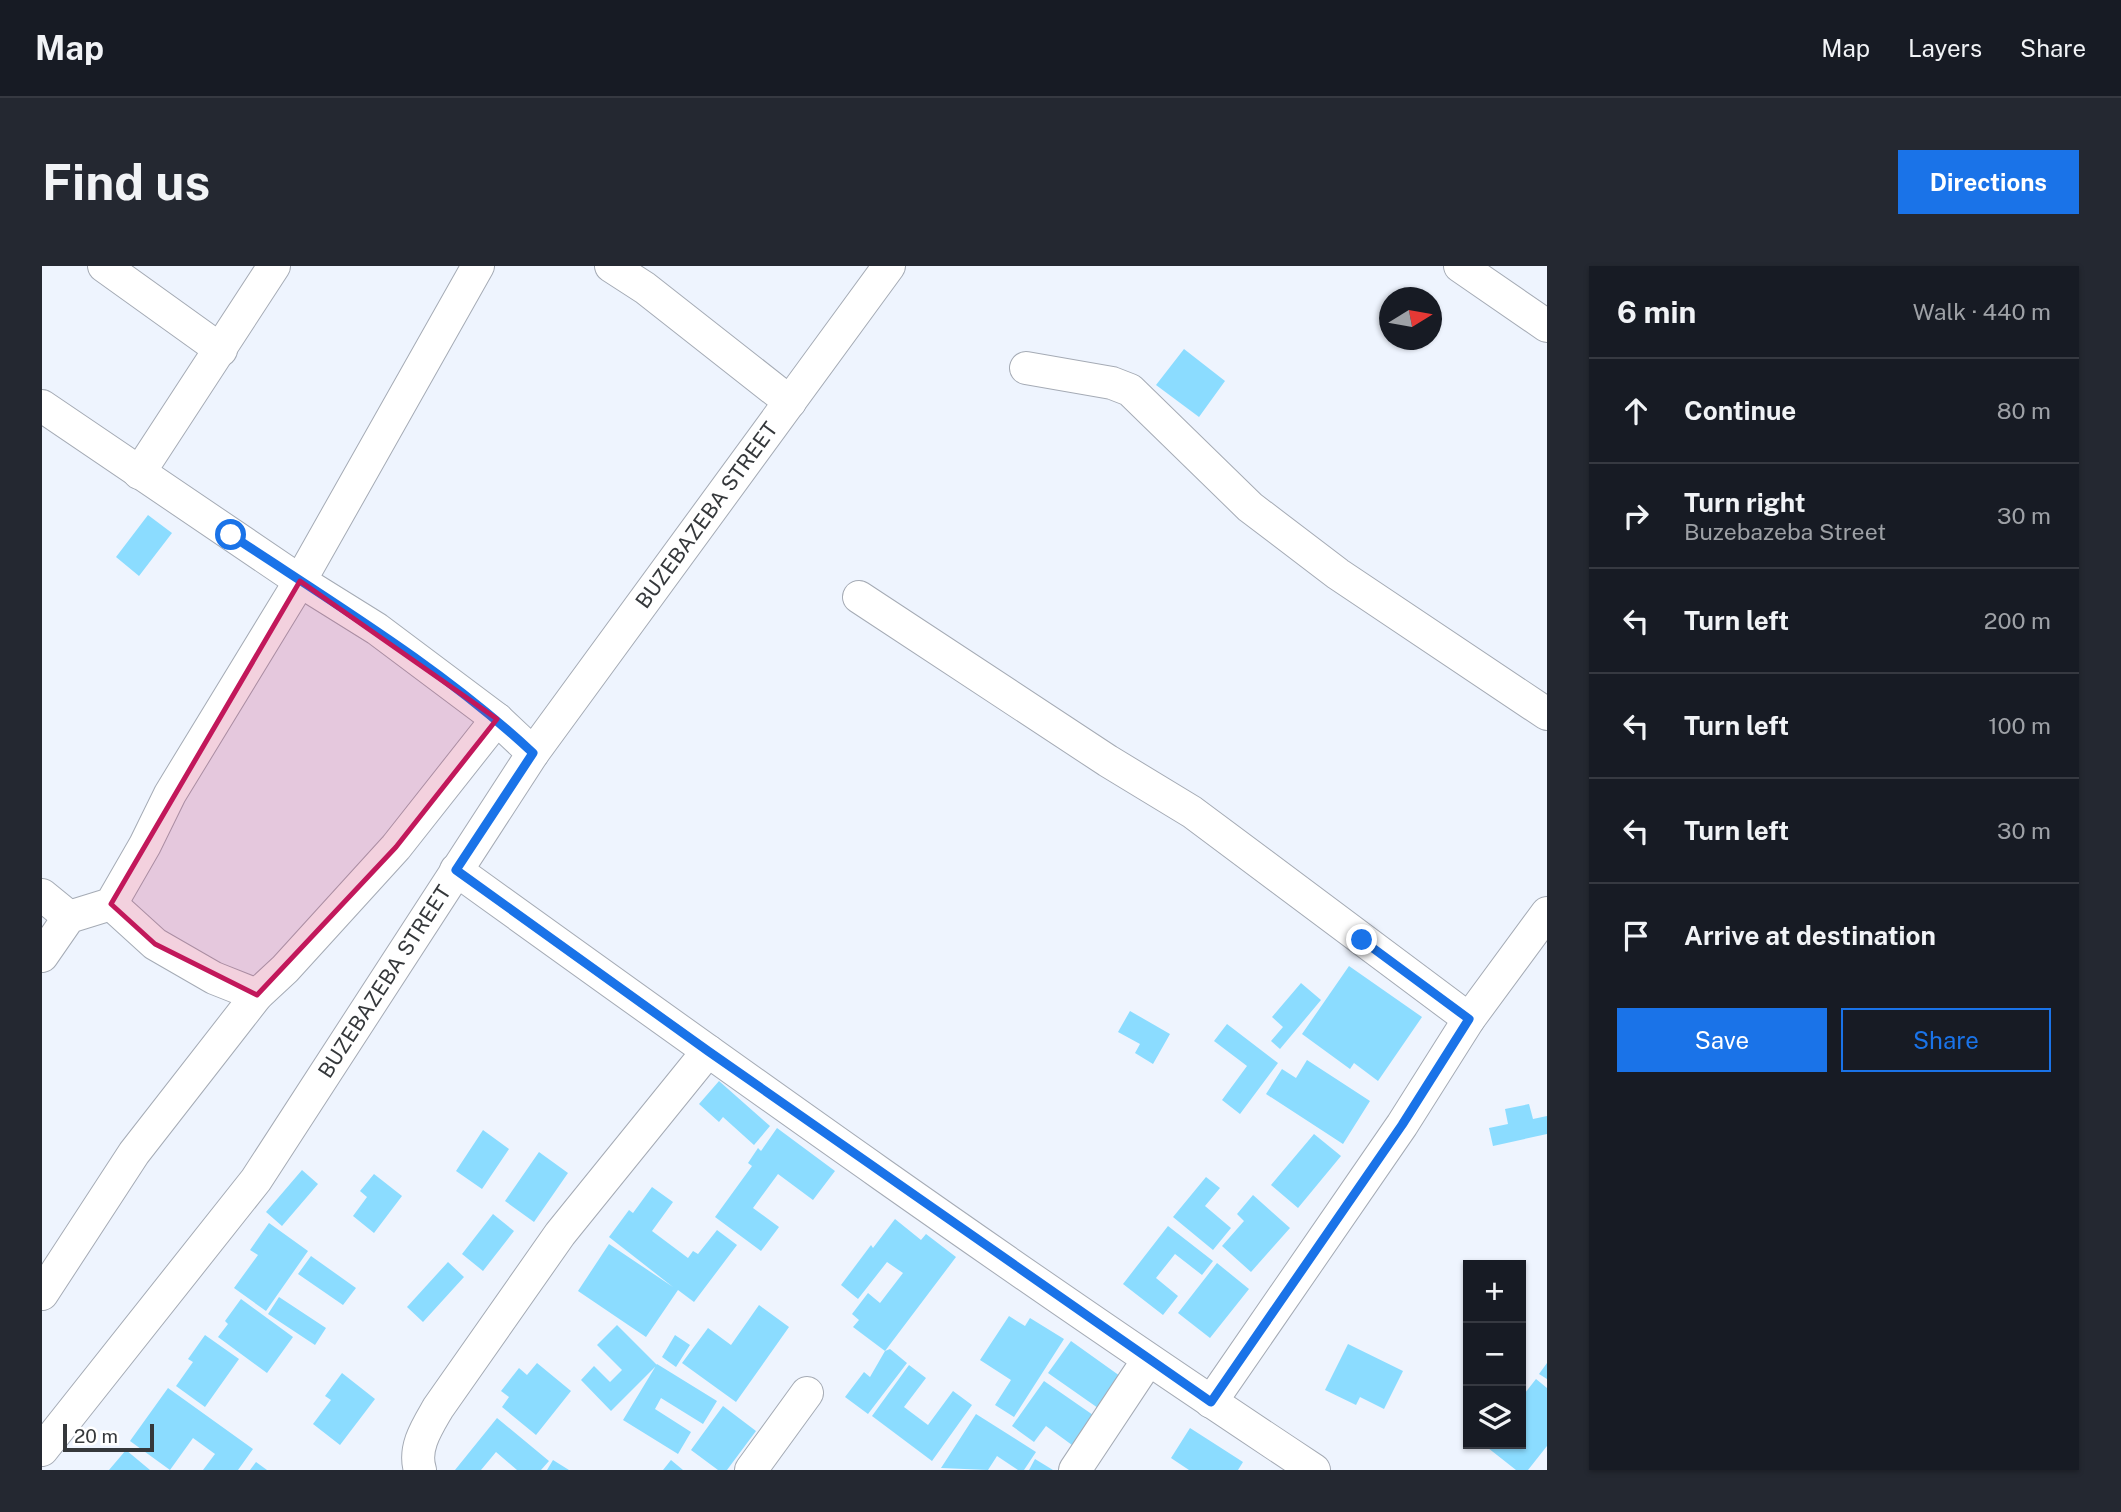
<!DOCTYPE html>
<html lang="en">
<head>
<meta charset="utf-8">
<style>
  body { margin:0; font-family:"Public Sans",sans-serif; background:#242831; color:#f1f3f6 }
  .controls { position:absolute; right:21px; bottom:21px; display:grid; overflow:hidden; border-radius:0px; box-shadow:0 2px 5px #0004 }
  .controls button { width:63px; height:63px; display:grid; place-items:center; padding:0; border:0; border-bottom:2px solid #363941; background:#171b24; color:#f1f3f6; font:35px sans-serif }
  .compass { position:absolute; left:1337px; top:21px; width:63px; height:63px; border-radius:50%; background:#171b24; box-shadow:0 2px 5px #0004; rotate:79deg }
  .scale { position:absolute; left:21px; bottom:18px; width:91px; box-sizing:border-box; padding-left:7px; border:4px solid #35383b; border-top:0; font-size:19px; line-height:24px; white-space:nowrap; color:#35383b; -webkit-text-stroke:5px #fff; paint-order:stroke }
  .stop { position:absolute; width:21px; height:21px; margin:-16px; border:5px solid #1a73e8; border-radius:50%; background:#fff }
  .stop.end { background:#1a73e8; border-color:#fff; box-shadow:0 2px 7px #0008 }
  .list { margin:0; padding:0; list-style:none }
  h2 { display:flex; justify-content:space-between; align-items:center; height:91px; margin:0; padding:0 28px; font-size:30px }
  h2 small { font-size:23px; font-weight:400; color:#9ea1a6 }
  .list li { display:grid; grid-template-columns:46px 1fr auto; gap:21px; align-items:center; box-sizing:border-box; height:105px; padding:0 28px; border-top:2px solid #363941 }
  .list b { display:block; font-size:26px; white-space:nowrap }
  .list p { margin:0; font-size:23px; white-space:nowrap; color:#9ea1a6 }
  .list em { font-size:23px; font-style:normal; color:#9ea1a6 }
  .actions { display:flex; gap:14px; padding:21px 28px }
  .actions a { flex:1; padding:16px 0; border:2px solid #1a73e8; border-radius:0px; text-align:center; font-size:24px; color:#1a73e8 }
  .actions .main { background:#1a73e8; color:#fff }
  .icon { flex:none; width:38px; height:38px; fill:none; stroke:currentColor; stroke-width:2; stroke-linecap:round; stroke-linejoin:round }
  .map { position:relative; flex:none; width:1505px; height:1204px; overflow:hidden; border-radius:0px }
  header { display:flex; align-items:center; gap:42px; box-sizing:border-box; height:98px; padding:0 35px; background:#171b24; border-bottom:2px solid #363941 }
  header strong { font-size:33px }
  nav { display:flex; gap:38px; margin-inline-start:auto; font-size:24px }
  .intro { display:flex; align-items:center; justify-content:space-between; box-sizing:border-box; height:168px; padding:0 42px }
  h1 { margin:0; font-size:49px }
  .button { padding:18px 32px; border-radius:0px; background:#1a73e8; color:#fff; font-size:24px; font-weight:700 }
  main { display:flex; gap:42px; padding:0 42px }
  aside { flex:1; background:#171b24; border-radius:0px; box-shadow:0 2px 5px #0004 }
  .map>svg:first-child { display:block }
  .building { fill:#8bdcff }
  .lines { fill:none; stroke-linecap:round; stroke-linejoin:round }
  .minor-casing { stroke:#a5abb5; stroke-width:34 }
  .minor { stroke:#fff; stroke-width:32 }
  .route { stroke:#1a73e8; stroke-width:9 }
  .marked { fill:#c2185b; fill-opacity:0.2; stroke:#c2185b; stroke-width:5; stroke-linejoin:round }
  .labels { text-anchor:middle; stroke-width:5; stroke-linejoin:round; paint-order:stroke }
  .street-label { font-size:21px; fill:#35383b; stroke:#fff }
</style>
</head>
<body>
<header>
<strong>Map</strong>
<nav><a>Map</a><a>Layers</a><a>Share</a></nav>
</header>
<div class="intro"><h1>Find us</h1><a class="button">Directions</a></div>
<main>
<div class="map">
<svg width="1505" height="1204" viewBox="0 0 1505 1204">
  <rect width="100%" height="100%" fill="#eef4fe"/>
  <path class="building" d="M1142,83L1183,115L1157,151L1114,119Z
    M106,249L130,267L97,310L74,291Z
    M1307,700L1380,751L1336,815L1312,797L1308,803L1260,768Z
    M1259,717L1279,734L1238,783L1229,775L1241,761L1230,751Z
    M1088,745L1128,768L1111,798L1093,787L1098,778L1076,766Z
    M1185,758L1236,797L1198,848L1180,834L1205,800L1172,775Z
    M1265,794L1328,835L1301,878L1224,828L1240,803L1254,812Z
    M677,815L728,860L712,879L681,851L677,856L657,838Z
    M1487,838L1491,853L1505,850V868L1451,880L1447,862L1466,858L1463,843Z
    M735,862L793,905L771,934L736,908L711,942L737,961L719,985L673,951L710,900L706,897L716,882L719,885Z
    M441,864L467,883L440,923L414,905Z
    M1272,868L1299,890L1256,942L1229,919Z
    M497,886L526,907L492,956L463,935Z
    M260,904L276,918L240,960L224,946Z
    M332,908L360,930L332,967L311,950L325,931L318,925Z
    M1164,911L1178,922L1163,940L1189,962L1171,984L1131,951Z
    M610,921L631,936L610,965L646,992L651,985L656,988L675,964L695,979L652,1036L636,1024L604,1071L536,1025L567,978L631,1021L567,971L587,944L591,947Z
    M1211,929L1248,962L1209,1006L1180,980L1202,955L1195,948Z
    M451,948L472,965L441,1005L420,988Z
    M853,953L879,974L884,968L914,991L843,1085L811,1061L817,1054L810,1048L826,1027L838,1037L861,1007L845,996L816,1033L799,1019L829,979L831,982Z
    M227,957L266,985L224,1045L192,1022L216,989L208,984Z
    M1126,960L1171,995L1160,1009L1133,988L1114,1012L1136,1030L1121,1049L1081,1018Z
    M269,990L314,1022L301,1039L256,1008Z
    M406,996L422,1011L381,1056L365,1041Z
    M1175,997L1207,1023L1168,1072L1136,1047Z
    M237,1031L284,1062L273,1079L226,1048Z
    M199,1033L251,1071L225,1107L176,1071L186,1058L183,1055Z
    M717,1039L747,1061L694,1136L640,1097L666,1062L689,1079Z
    M967,1050L983,1060L988,1052L1022,1073L972,1151L953,1139L969,1114L938,1094Z
    M575,1059L615,1099L569,1145L539,1114L552,1100L568,1116L580,1104L555,1079Z
    M163,1069L197,1093L163,1141L134,1120L151,1096L146,1093Z
    M633,1069L648,1079L634,1101L620,1091Z
    M1029,1075L1078,1110L1056,1142L1006,1107Z
    M1306,1078L1361,1105L1342,1143L1318,1131L1314,1139L1283,1124Z
    M848,1083L865,1097L826,1148L803,1131L822,1106L828,1111L843,1085Z
    M495,1097L529,1125L494,1169L460,1141L467,1131L459,1125L477,1102L485,1109Z
    M1505,1097V1113L1497,1108Z
    M615,1098L675,1135L661,1158L619,1132L613,1143L649,1166L636,1188L581,1154Z
    M867,1099L884,1112L862,1141L886,1159L911,1125L930,1139L890,1195L830,1150Z
    M300,1107L333,1133L298,1179L271,1158L289,1134L283,1130Z
    M1494,1113L1505,1122V1180L1486,1204H1474L1441,1178H1479V1132Z
    M1002,1115L1051,1149L1030,1179L1004,1160L992,1176L970,1160Z
    M126,1122L211,1183L196,1204H161L173,1188L151,1172L128,1204L88,1175Z
    M681,1140L714,1165L685,1204H676L649,1184Z
    M934,1148L994,1186L982,1204H976L955,1190L946,1204L899,1202Z
    M455,1152L507,1195L499,1204H475L454,1186L439,1204H413Z
    M1148,1162L1201,1196L1196,1204H1147L1129,1192Z
    M84,1184L108,1204H67Z
    M993,1193L1011,1204H987Z
    M511,1194L527,1204H505Z
    M629,1194L641,1204H621Z
    M214,1196L225,1204H208Z"/>
  <g class="lines">
    <g class="minor-casing">
      <g id="minor">
        <path d="M62,0L179,84"/>
        <path d="M569,0L603,22L748,136"/>
        <path d="M1418,0L1505,60"/>
        <path d="M984,102L1070,117L1088,124L1208,241L1296,308L1505,448"/>
        <path d="M0,140L258,315L335,363L455,453L491,487"/>
        <path d="M97,207L232,0"/>
        <path d="M817,331L1066,495L1150,546L1427,753"/>
        <path d="M414,604C697,808 981,1012 1272,1204"/>
        <path d="M0,629L27,651"/>
        <path d="M69,638L113,678L172,712L215,729"/>
        <path d="M0,690L27,651L69,638L103,579L128,528L258,315L436,0"/>
        <path d="M0,1028L92,887L215,729L243,703L354,581L455,453"/>
        <path d="M1169,1136L1360,859L1427,753L1505,647"/>
        <path id="s1" d="M0,1184L214,914L491,487L847,0"/>
        <path d="M378,1204C371,1182 385,1161 396,1142L518,968L666,785"/>
        <path d="M709,1204L765,1127"/>
        <path d="M1033,1204L1106,1094"/>
      </g>
    </g>
    <use href="#minor" class="minor"/>
  </g>
  <g class="lines">
    <path class="route" d="M189,269C293,338 400,402 491,487L414,604L666,785L1169,1136L1360,859L1427,753L1320,674"/>
  </g>
  <path class="marked" d="M258,315L455,453L354,581L215,729L113,678L69,638Z"/>
  <g class="labels">
    <g class="street-label">
      <text dy="7" stroke="none"><textPath href="#s1" startOffset="1148">BUZEBAZEBA STREET</textPath></text>
      <text dy="7" stroke="none"><textPath href="#s1" startOffset="581">BUZEBAZEBA STREET</textPath></text>
    </g>
  </g>
</svg>
<div class="controls">
<button>+</button>
<button>−</button>
<button><svg class="icon" aria-label="layers" viewBox="0 0 24 24"><path d="M12 4l9 5-9 5-9-5zM3 14l9 5 9-5"/></svg></button>
</div>
<svg class="compass" viewBox="-18 -18 36 36"><path d="M0-13l5 13h-10z" fill="#e53935"/><path d="M0 13l5-13h-10z" fill="#9ea1a6"/></svg>
<div class="scale">20 m</div>
<div class="stop" style="left:189px;top:269px"></div>
<div class="stop end" style="left:1320px;top:674px"></div>
</div>
<aside>
<h2>6 min<small>Walk · 440 m</small></h2>
<ul class="list">
<li><svg class="icon" aria-label="ahead" viewBox="0 0 24 24"><path d="M12 20V5M6 11l6-6 6 6"/></svg><div><b>Continue</b></div><em>80 m</em></li>
<li><svg class="icon" aria-label="right" viewBox="0 0 24 24"><path d="M7 20v-9h11M14 6l5 5-5 5"/></svg><div><b>Turn right</b><p>Buzebazeba Street</p></div><em>30 m</em></li>
<li><svg class="icon" aria-label="left" viewBox="0 0 24 24"><path d="M17 20v-9H6M10 6l-5 5 5 5"/></svg><div><b>Turn left</b></div><em>200 m</em></li>
<li><svg class="icon" aria-label="left" viewBox="0 0 24 24"><path d="M17 20v-9H6M10 6l-5 5 5 5"/></svg><div><b>Turn left</b></div><em>100 m</em></li>
<li><svg class="icon" aria-label="left" viewBox="0 0 24 24"><path d="M17 20v-9H6M10 6l-5 5 5 5"/></svg><div><b>Turn left</b></div><em>30 m</em></li>
<li><svg class="icon" aria-label="arrive" viewBox="0 0 24 24"><path d="M6 21V4h12l-3 4 3 4H6"/></svg><div><b>Arrive at destination</b></div></li>
</ul>
<div class="actions"><a class="main">Save</a><a>Share</a></div>
</aside>
</main>
</body>
</html>
